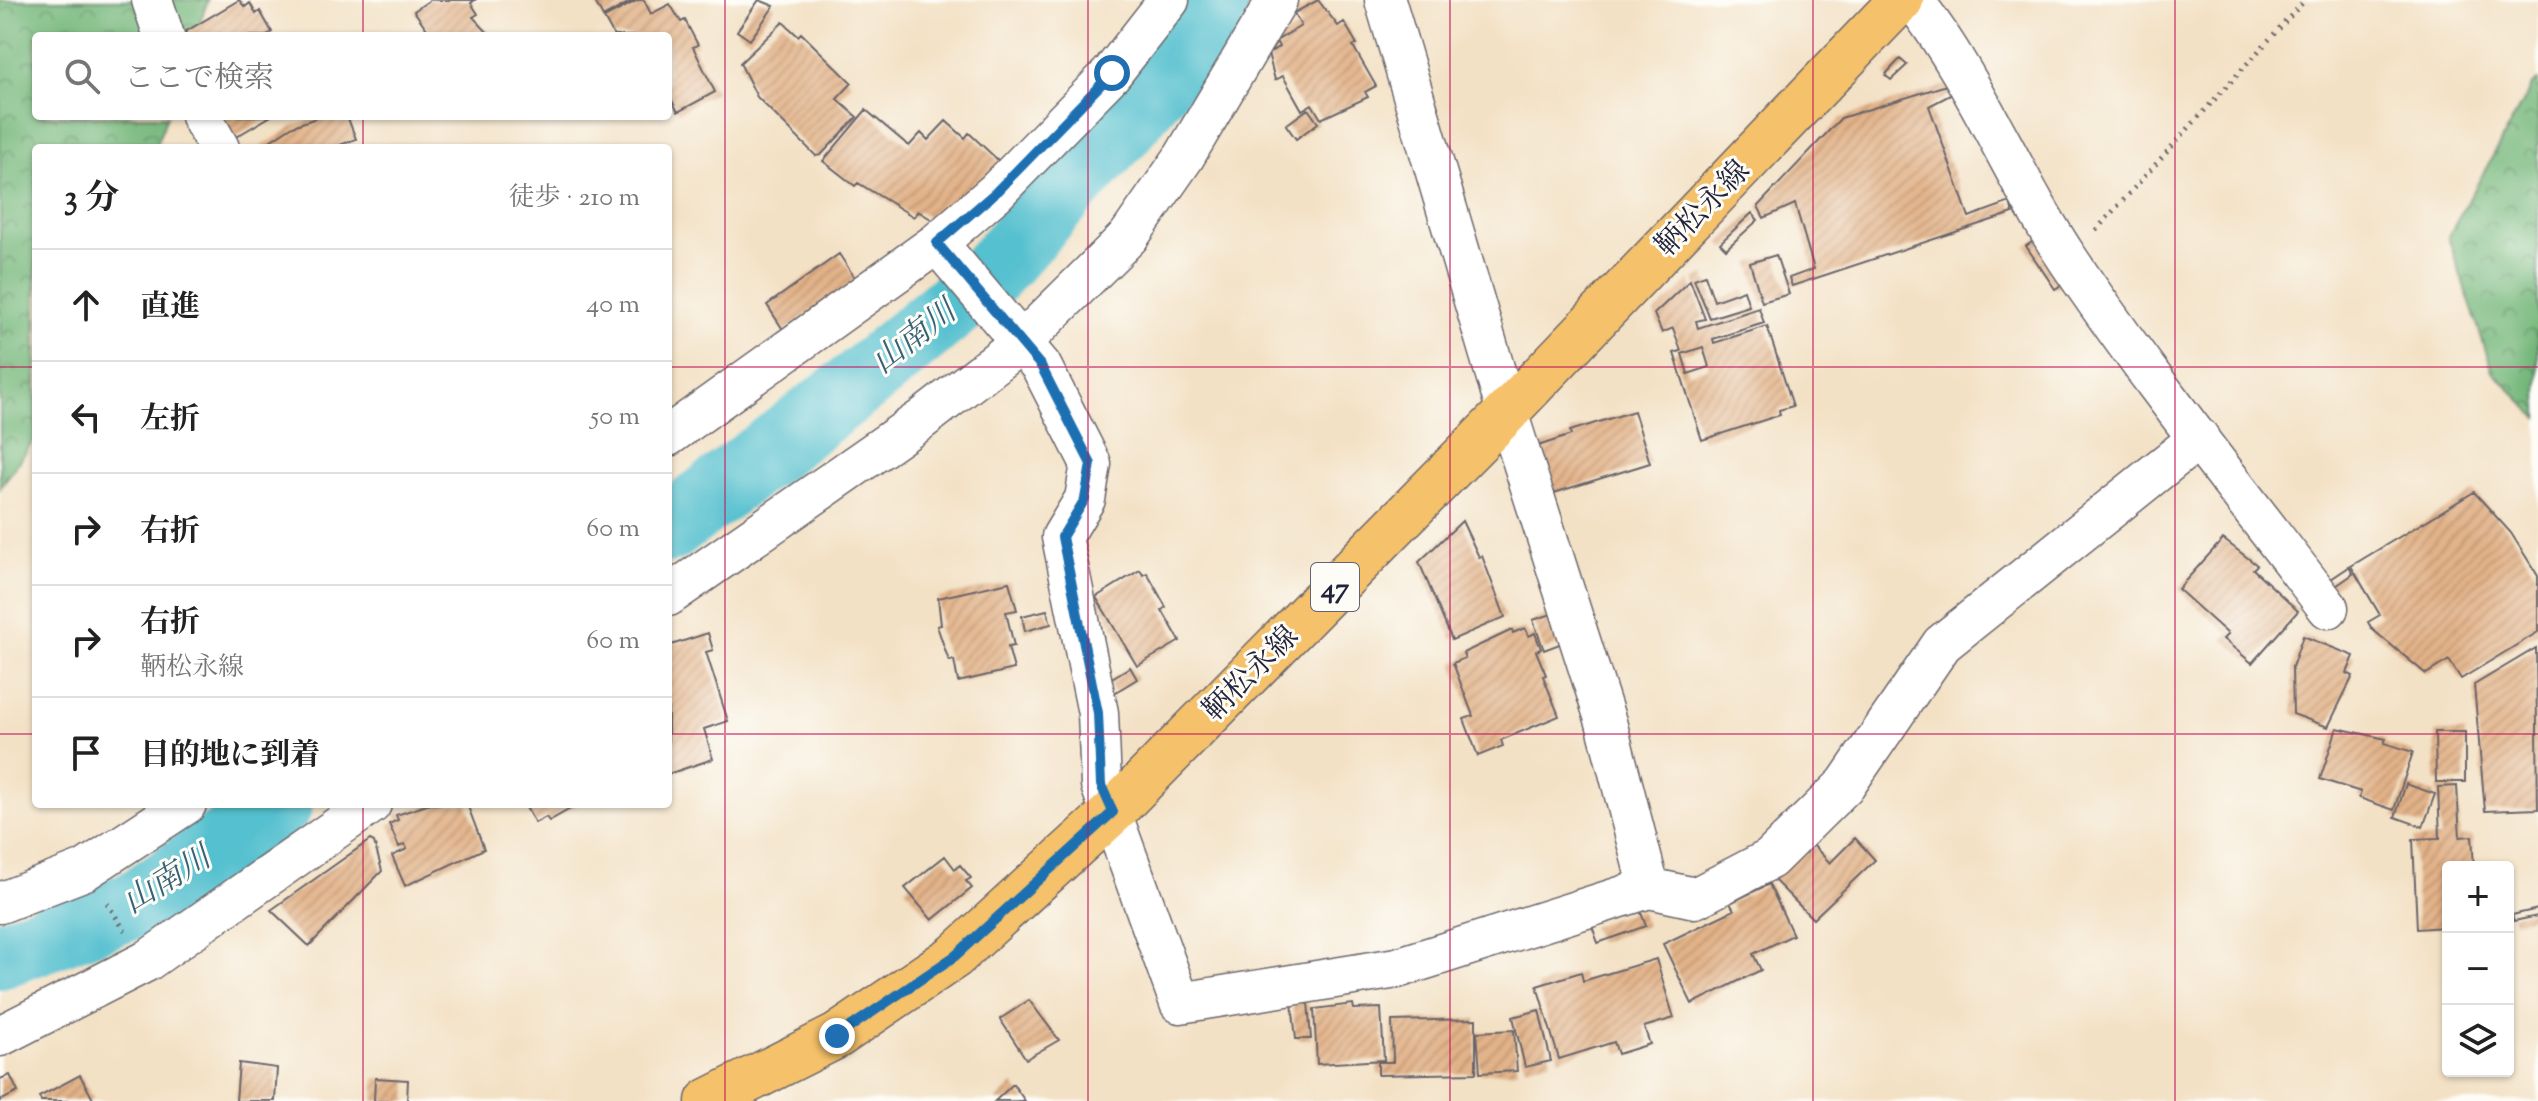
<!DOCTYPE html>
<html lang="ja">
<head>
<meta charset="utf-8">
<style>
  body { margin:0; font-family:"Sorts Mill Goudy","Noto Serif JP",serif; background:#f6f6f6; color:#222 }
  .controls { position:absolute; right:24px; bottom:24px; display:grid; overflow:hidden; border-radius:8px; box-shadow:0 2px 6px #0004 }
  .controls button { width:72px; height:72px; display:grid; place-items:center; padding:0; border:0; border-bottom:2px solid #e0e0e0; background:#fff; color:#222; font:40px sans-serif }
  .stop { position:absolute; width:24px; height:24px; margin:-18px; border:6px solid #1f6fb2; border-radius:50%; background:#fff }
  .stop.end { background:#1f6fb2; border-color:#fff; box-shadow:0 2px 8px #0008 }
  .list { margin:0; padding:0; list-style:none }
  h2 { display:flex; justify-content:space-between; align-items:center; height:104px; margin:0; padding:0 32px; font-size:34px }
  h2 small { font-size:26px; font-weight:400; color:#767676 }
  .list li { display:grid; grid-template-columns:52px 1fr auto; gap:24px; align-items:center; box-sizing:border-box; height:112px; padding:0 32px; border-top:2px solid #e0e0e0 }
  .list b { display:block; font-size:30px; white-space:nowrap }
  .list p { margin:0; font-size:26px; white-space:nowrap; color:#767676 }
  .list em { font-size:26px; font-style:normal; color:#767676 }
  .icon { flex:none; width:44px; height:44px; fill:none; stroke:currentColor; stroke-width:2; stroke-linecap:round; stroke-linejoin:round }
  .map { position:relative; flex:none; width:2538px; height:1101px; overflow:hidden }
  .search { position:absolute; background:#fff; box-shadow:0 2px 6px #0004; left:32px; top:32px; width:640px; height:88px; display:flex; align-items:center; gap:20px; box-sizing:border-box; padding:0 28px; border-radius:8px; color:#767676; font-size:30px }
  .panel { position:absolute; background:#fff; box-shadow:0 2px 6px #0004; left:32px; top:144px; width:640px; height:664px; border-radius:8px }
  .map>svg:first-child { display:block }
  .forest { fill:url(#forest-crowns); stroke:#4b6c5a; stroke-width:2 }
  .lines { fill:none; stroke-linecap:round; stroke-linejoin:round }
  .river { stroke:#54c0cf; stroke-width:68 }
  .building { fill:url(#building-hatch); fill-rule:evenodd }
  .minor-casing { stroke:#6b656b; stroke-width:43 }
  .major-casing { stroke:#6b656b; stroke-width:47 }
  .path { stroke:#6b656b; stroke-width:5; stroke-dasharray:2 6; stroke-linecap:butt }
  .minor { stroke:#fff; stroke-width:40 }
  .major { stroke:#f5c16b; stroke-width:44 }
  .route { stroke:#1f6fb2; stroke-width:10 }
  .grid { fill:none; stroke:#c2185b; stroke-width:2; stroke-opacity:0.55 }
  .labels { text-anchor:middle; stroke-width:6; stroke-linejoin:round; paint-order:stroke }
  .shield { fill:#fdfcf7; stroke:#646373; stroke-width:2 }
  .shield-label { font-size:28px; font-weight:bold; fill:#22223b }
  .street-label { font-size:30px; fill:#22223b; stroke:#fdfcf7 }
  .water-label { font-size:32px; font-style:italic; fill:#366176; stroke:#fdfcf7 }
</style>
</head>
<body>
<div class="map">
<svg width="2538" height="1101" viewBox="0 0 2538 1101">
  <defs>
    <pattern id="forest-crowns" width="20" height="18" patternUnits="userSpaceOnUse" patternTransform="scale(2)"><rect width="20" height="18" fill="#74b77a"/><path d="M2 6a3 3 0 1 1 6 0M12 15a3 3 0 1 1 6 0" fill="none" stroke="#5f9465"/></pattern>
    <pattern id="building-hatch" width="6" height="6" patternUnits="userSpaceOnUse" patternTransform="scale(2)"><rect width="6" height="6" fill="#e2b288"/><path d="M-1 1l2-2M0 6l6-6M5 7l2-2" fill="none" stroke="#c29976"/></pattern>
  </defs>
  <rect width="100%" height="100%" fill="#fdfcf7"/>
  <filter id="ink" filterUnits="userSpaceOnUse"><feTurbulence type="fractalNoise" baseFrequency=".0125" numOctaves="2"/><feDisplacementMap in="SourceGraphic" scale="16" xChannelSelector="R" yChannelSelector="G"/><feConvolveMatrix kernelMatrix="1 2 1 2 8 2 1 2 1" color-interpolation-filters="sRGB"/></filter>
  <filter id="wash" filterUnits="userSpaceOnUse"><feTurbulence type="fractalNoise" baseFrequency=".006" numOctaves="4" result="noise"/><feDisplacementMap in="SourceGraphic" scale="32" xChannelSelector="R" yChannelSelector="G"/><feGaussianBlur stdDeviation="1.8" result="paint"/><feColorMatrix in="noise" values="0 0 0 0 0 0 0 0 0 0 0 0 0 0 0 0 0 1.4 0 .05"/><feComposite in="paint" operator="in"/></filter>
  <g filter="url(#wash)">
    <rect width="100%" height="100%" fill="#f3e1c5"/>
    <path class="forest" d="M0,0H208L195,36H36V116H167L155,148H36V437L0,488Z
      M2538,81V418L2493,372L2448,237L2532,85Z"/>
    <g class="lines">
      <path class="river" d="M668,529L860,382L987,277L1121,129L1206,23L1217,0
        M0,955L136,904L279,804"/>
    </g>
    <g id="blocks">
      <path class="building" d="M239,0L245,7L250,3L256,14L260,11L272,32L267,36H187L185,32Z
        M430,0H475L471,3L478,14L473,17L491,36H424L429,32L414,11Z
        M594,0H634L603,17Z
        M638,0H644L651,14L670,4L681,22L685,20L698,45L693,47L715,92L678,112L668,93V36H614L604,18Z
        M759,0L774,6L750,40L737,31Z
        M1318,0L1338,26L1344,22L1357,44L1353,46L1376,86L1365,92L1368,97L1321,119L1312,104L1302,110L1283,76L1275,80L1268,53L1279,47L1276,41L1301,26L1294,13Z
        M783,22L798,36L801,33L852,83L837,99L857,117L821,155L816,156L757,97L740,63Z
        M1900,59L1907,65L1891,80L1885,75Z
        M1953,83L1956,92L1929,106L1969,217L2010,202L2013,213L1792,286L1789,278L1814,269L1795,204L1764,218L1758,206L1841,118Z
        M1308,109L1318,123L1296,139L1286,125Z
        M866,110L909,146L921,133L928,140L946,121L965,138L969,133L999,161L944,227L918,211L914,217L858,183L855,186L823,161Z
        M216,116H271L227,142Z
        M322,116H347L356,139L332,148H259L293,126Z
        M1752,213L1758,220L1726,249L1720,243Z
        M2038,238L2067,281L2055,289L2026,246Z
        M839,254L857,281L784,331L767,305Z
        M1776,255L1789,294L1762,302L1750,263Z
        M1705,275L1714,301L1744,290L1749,306L1710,318L1694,279Z
        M1690,280L1705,319L1696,321L1698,328L1759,308L1764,323L1713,339L1714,343L1767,326L1793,406L1779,410L1780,415L1702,440L1674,353L1681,351L1673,328L1662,333L1654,314ZM1703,347L1709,367L1688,374L1682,354Z
        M1634,411L1650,463L1554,493L1538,446L1571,435L1570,431Z
        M2474,492L2511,533L2538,576V632L2461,679L2449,660L2426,674L2372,629L2368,622L2380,615L2351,566Z
        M1462,521L1479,557L1482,556L1505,617L1452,640L1419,562Z
        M2223,539L2257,565L2253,569L2298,611L2252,663L2223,639L2228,634L2178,589Z
        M2349,567L2353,574L2330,590L2325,583Z
        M1140,570L1143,575L1147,573L1166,607L1162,610L1180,641L1137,666L1096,597Z
        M1009,582L1017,610L1006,612L1014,646L1008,647L1014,669L958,682L954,660L949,661L937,626L941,625L938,598Z
        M1047,610L1051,624L1025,631L1022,616Z
        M1555,613L1565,642L1544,650L1533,620Z
        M1525,628L1529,636L1535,633L1541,649L1536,651L1546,675L1543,676L1559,716L1501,740L1503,746L1478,756L1464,719L1473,716L1453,663L1465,658L1463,653L1512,630L1513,633Z
        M708,633L713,650L706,652L728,721L704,729L713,759L668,774V646Z
        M2303,636L2354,656L2347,673L2353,676L2328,727L2293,714L2292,667Z
        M2536,648L2538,809L2485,811L2474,685Z
        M1130,667L1137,679L1114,693L1107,681Z
        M2337,728L2386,739L2384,743L2413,752L2394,810L2359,798L2361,792L2320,779Z
        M2435,732H2465V782H2436Z
        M2406,784L2435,794L2423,827L2395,817Z
        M2457,786L2460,837L2472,836L2474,867H2448V921L2444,922L2445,927L2417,929L2413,839L2440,838L2438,787Z
        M430,804H467L484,849L405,886L392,856L407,849L405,844L399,847L389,824L398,820L396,815Z
        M524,804H579L549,821L546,817L535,823Z
        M1855,838L1875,860L1813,919L1771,877L1809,841L1830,863Z
        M370,840L374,842L382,871L309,946L271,910Z
        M945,856L955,869L960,865L971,878L966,881L972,888L932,920L905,888Z
        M1769,884L1793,935L1753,954L1761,970L1692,1004L1663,944L1734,910L1730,903Z
        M2538,909V916L2514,921L2512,915Z
        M1640,910L1646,926L1598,943L1592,926Z
        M1656,959L1674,1018L1644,1027L1650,1044L1618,1054L1614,1042L1559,1059L1537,986L1581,972L1583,981Z
        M1029,1000L1059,1040L1026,1059L1000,1019Z
        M1308,1002L1311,1039H1296L1292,1003Z
        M1353,1004L1354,1009L1381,1008L1384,1060L1317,1064L1314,1009Z
        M1539,1010L1551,1061L1525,1067L1513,1017Z
        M1476,1019V1073L1378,1075V1062H1393L1392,1021Z
        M1514,1030L1517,1071L1480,1073L1477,1032Z
        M239,1063L277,1068L275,1101H236Z
        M10,1075L18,1092L0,1101V1079Z
        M80,1075L94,1101H41L39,1097Z
        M375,1078L408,1080L407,1101H374Z
        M1013,1084L1025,1101H995Z"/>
    </g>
  </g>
  <g filter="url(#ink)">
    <use href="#blocks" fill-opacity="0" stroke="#6b656b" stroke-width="2"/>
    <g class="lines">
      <g class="minor-casing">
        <path id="minor" d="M152,0L164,36
          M1385,0L1507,412L1606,722L1649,888
          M1913,0C1976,80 2012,176 2069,261C2149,380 2241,493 2328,608
          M201,116L219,148
          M937,243L1041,366L1091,464L1085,499L1062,537L1098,713L1101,785L1180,1003L1397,968L1649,888L1695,898L1770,859L1846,784L1942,644L2199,438
          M668,436L937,243L996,192L1112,73L1169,0
          M668,596L921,420L1023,341L1129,236L1184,157L1277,0
          M0,903L85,870L186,804
          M0,1036L147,961L371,804"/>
      </g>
      <g class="major-casing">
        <path id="major" d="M708,1101L837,1036L955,956L1113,812L1507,412L1901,0"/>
      </g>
      <path class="path" d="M2096,230L2305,0
        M107,903L125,931"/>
      <use href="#minor" class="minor"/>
      <use href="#major" class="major"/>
    </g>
  </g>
  <g class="lines" filter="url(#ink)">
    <path class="route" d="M837,1036L955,956L1113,812L1101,785L1098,713L1062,537L1085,499L1091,464L1041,366L937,243L996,192L1112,73"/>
  </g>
  <path class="grid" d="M363,0V36M725,0V1101M1088,0V1101M1450,0V1101M1813,0V1101M2175,0V1101M363,116V148M0,367H36M668,367H2538M0,734H36M668,734H2538M363,804V1101"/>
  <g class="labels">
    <rect class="shield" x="1311" y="563" width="48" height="48" rx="6"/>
    <g class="shield-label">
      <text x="1335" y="597">47</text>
    </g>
    <g class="street-label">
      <text transform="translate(1702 208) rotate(-46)" y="10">鞆松永線</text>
      <text transform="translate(1250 673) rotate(-45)" y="10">鞆松永線</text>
    </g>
    <g class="water-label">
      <text transform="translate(913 336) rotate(-38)" y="11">山南川</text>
      <text transform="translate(166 879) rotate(-32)" y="11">山南川</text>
    </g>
  </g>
</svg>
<div class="controls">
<button>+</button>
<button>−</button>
<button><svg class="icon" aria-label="layers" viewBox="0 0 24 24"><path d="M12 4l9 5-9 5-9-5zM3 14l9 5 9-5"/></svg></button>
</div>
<div class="stop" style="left:1112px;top:73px"></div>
<div class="stop end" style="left:837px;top:1036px"></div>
<div class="search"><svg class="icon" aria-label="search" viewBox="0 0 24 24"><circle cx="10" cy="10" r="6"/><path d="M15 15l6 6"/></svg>ここで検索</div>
<section class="panel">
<h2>3 分<small>徒歩 · 210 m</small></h2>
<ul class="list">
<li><svg class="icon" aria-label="ahead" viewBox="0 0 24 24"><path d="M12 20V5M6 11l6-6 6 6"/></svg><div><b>直進</b></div><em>40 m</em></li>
<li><svg class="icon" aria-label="left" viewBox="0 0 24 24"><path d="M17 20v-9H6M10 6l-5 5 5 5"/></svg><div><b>左折</b></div><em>50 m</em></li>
<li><svg class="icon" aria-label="right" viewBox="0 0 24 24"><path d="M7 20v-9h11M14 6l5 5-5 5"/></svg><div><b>右折</b></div><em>60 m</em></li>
<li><svg class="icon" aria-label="right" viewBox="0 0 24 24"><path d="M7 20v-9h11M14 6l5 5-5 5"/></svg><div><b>右折</b><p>鞆松永線</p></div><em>60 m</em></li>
<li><svg class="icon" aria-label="arrive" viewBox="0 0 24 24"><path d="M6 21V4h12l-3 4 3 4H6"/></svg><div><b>目的地に到着</b></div></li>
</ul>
</section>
</div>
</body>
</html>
